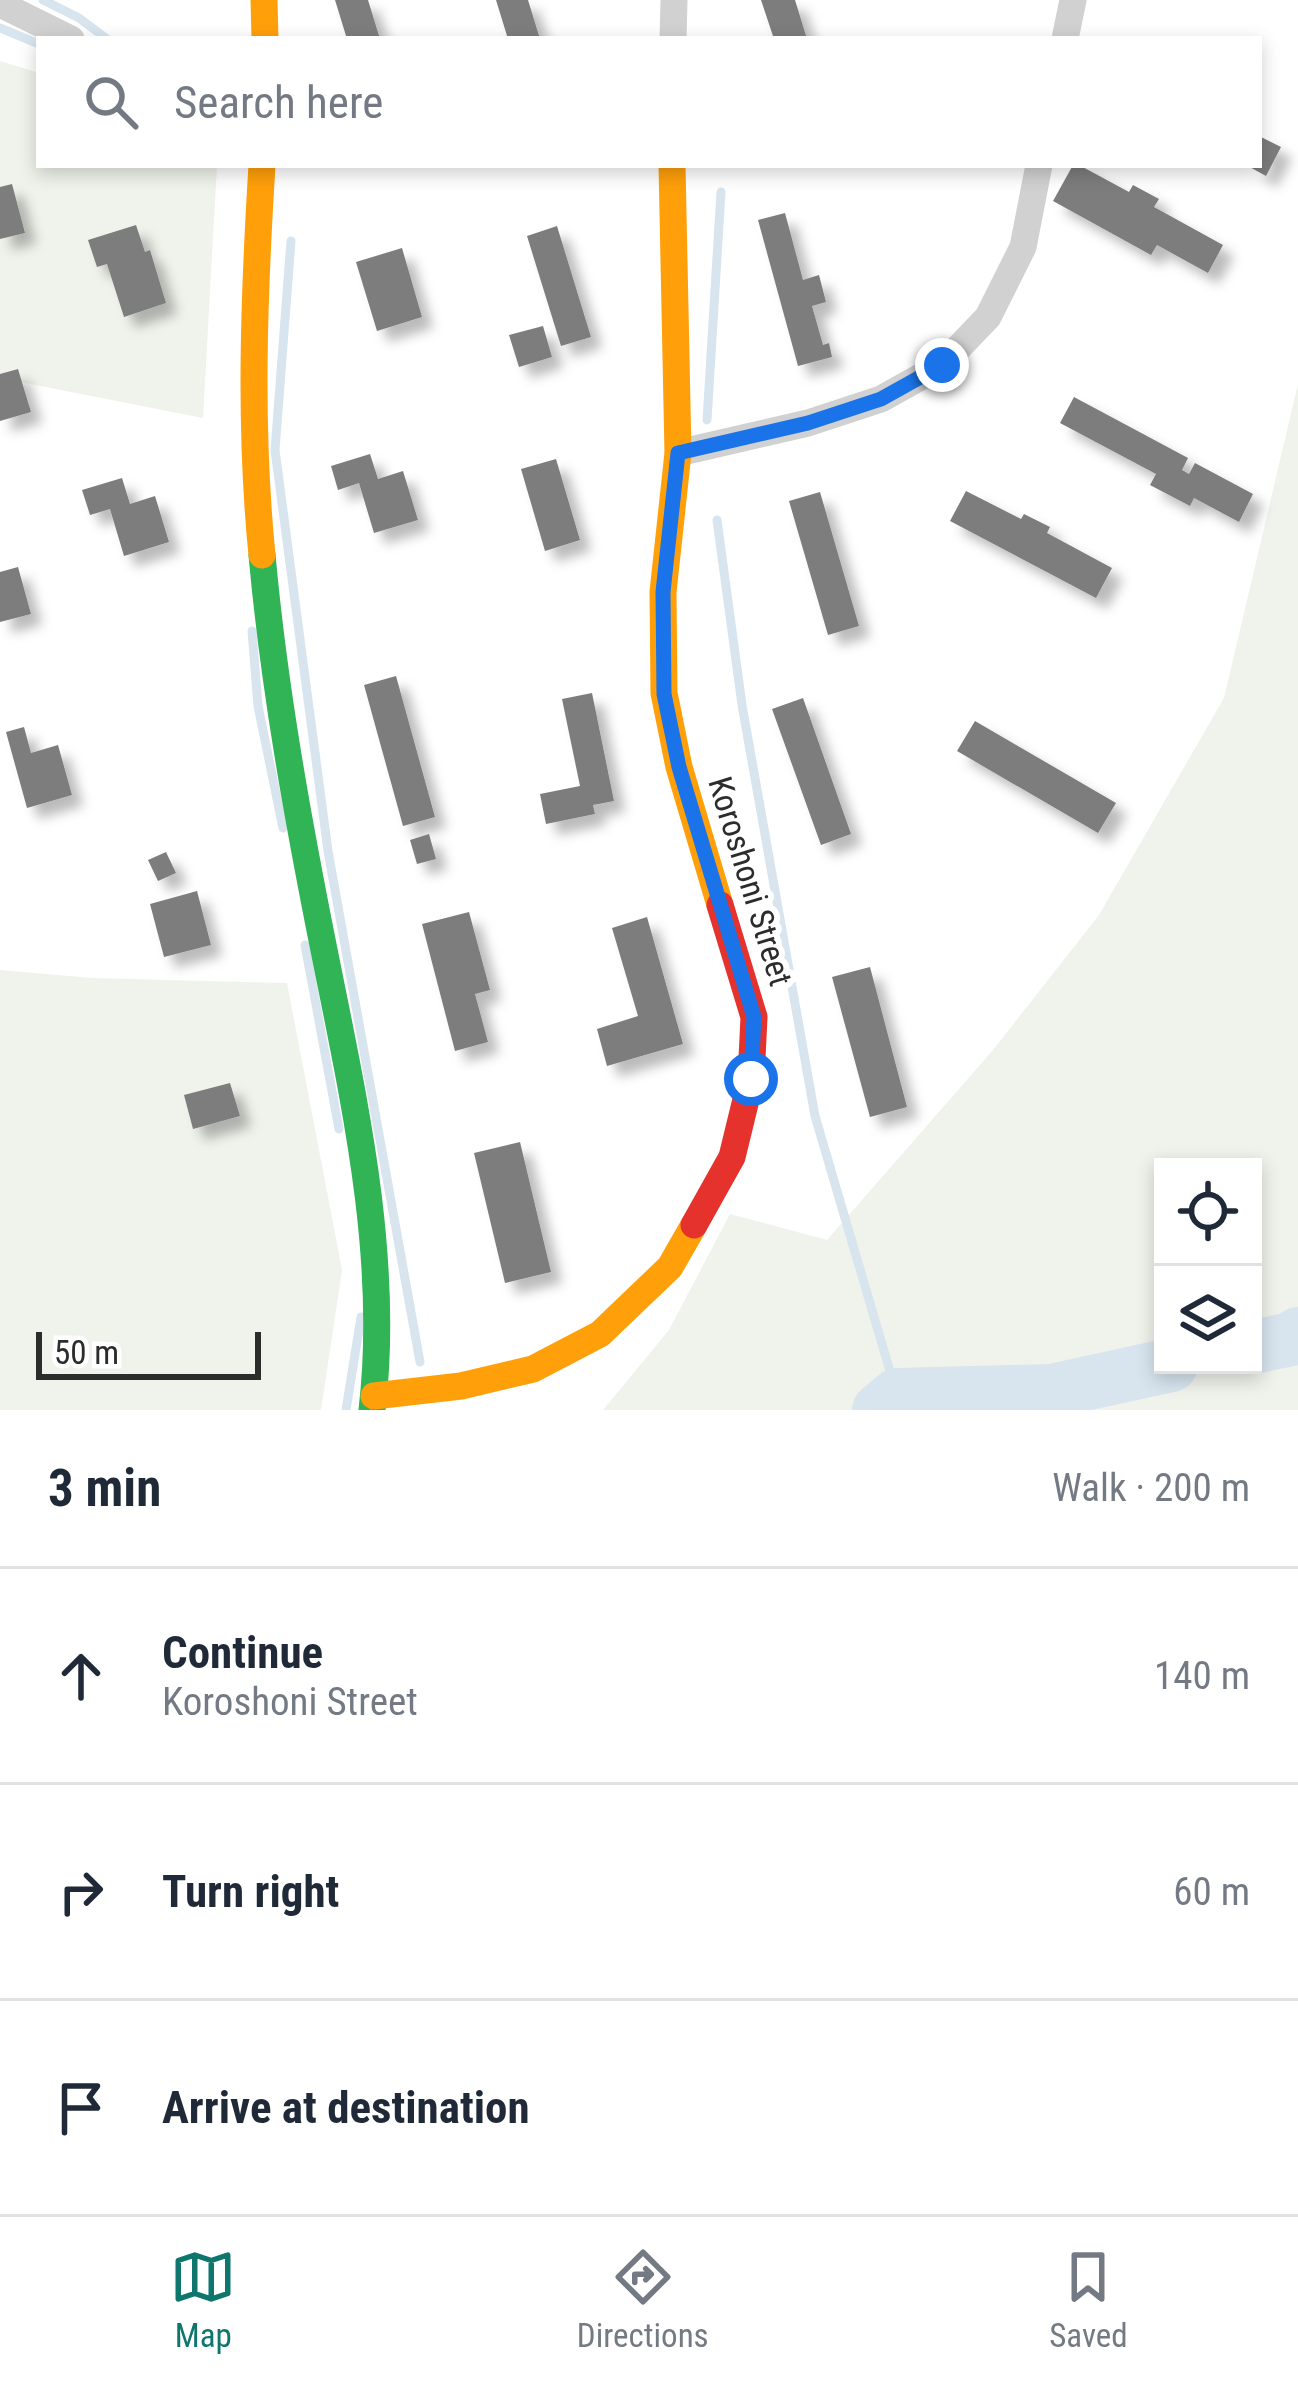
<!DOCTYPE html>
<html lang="en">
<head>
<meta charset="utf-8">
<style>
  body { margin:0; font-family:"Roboto Condensed",sans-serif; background:#f2f2f3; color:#1f2937 }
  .controls { position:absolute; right:36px; bottom:36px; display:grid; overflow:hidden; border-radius:0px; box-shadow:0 6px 18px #0003 }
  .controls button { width:108px; height:108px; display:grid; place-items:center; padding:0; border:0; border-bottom:3px solid #e0e1e3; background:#fff; color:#1f2937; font:60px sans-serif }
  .scale { position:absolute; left:36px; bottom:30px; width:225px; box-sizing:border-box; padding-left:12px; border:6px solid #2c2c2c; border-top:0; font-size:33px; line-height:42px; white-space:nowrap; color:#2c2c2c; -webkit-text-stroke:9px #fff; paint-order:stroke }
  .stop { position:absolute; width:36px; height:36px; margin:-27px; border:9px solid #1a73e8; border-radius:50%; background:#fff }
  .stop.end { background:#1a73e8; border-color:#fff; box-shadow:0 3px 12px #0008 }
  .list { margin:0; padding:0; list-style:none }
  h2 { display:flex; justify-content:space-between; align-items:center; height:156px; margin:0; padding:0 48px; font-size:51px }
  h2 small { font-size:39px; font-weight:400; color:#747a83 }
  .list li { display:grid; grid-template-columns:78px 1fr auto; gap:36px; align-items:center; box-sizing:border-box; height:216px; padding:0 48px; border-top:3px solid #e0e1e3 }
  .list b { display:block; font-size:45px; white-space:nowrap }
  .list p { margin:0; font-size:39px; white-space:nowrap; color:#747a83 }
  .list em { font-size:39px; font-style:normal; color:#747a83 }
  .icon { flex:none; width:66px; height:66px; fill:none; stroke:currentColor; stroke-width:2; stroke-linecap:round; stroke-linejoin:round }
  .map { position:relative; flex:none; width:1298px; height:1410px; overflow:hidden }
  .search { position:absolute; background:#fff; box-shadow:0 6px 18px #0003; left:36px; right:36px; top:36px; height:132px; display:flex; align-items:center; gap:30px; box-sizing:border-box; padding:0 42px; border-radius:0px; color:#747a83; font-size:45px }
  .sheet { height:804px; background:#fff }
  nav { display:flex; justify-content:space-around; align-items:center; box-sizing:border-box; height:168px; border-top:3px solid #e0e1e3; background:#fff; font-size:33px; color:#747a83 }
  nav a { display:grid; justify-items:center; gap:6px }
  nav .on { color:#0f766e }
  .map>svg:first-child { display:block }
  .green { fill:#eff3eb; fill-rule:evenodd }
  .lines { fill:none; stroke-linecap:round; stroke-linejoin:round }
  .stream { stroke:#d8e5ef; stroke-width:9 }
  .river { stroke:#d8e5ef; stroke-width:54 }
  .building { fill:#7d7d7d; filter:url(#shadow) }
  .street { stroke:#d1d1d1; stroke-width:27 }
  .fast { stroke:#30b455; stroke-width:27 }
  .slow { stroke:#ff9f0a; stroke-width:27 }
  .jam { stroke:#e5322d; stroke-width:27 }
  .route { stroke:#1a73e8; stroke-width:15 }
  .labels { text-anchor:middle; stroke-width:12; stroke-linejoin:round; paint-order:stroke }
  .street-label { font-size:33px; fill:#2c2c2c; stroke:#fff }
</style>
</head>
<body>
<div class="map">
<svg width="1298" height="1410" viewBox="0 0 1298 1410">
  <defs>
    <filter id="shadow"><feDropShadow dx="11" dy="11" stdDeviation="6" flood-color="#0004"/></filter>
  </defs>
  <rect width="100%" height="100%" fill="#fff"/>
  <path class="green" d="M0,61L39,73V165H217L203,418L0,378Z
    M1298,384V1410H603L669,1330L730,1214L827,1240L993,1050L1099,915L1224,698ZM1253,1167V1365H1163V1167Z
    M0,970L92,978L287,983L342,1270L321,1410H0Z"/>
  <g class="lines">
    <path class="stream" d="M43,0L79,18L107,39
      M0,28L39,44
      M291,241L275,450L328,851L420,1362
      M707,420L721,192
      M717,520L742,705L815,1116L897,1395
      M252,631L258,706L283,828
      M305,945L339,1129
      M346,1410L361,1317"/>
    <path class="river" d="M1253,1347L1292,1339L1298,1334
      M879,1410L897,1395L1052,1391L1171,1365"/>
  </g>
  <path class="building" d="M335,0H368L380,39H347Z
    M496,0H528L540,39H508Z
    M761,0H795L807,39H774Z
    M1259,136L1281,147L1266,176L1246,165H1259Z
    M1073,165H1079L1129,192L1133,185L1159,199L1154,207L1223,245L1208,273L1157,245L1151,255L1053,201Z
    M12,184L25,233L0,239V187Z
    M785,213L803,280L819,275L826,302L812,306L823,345L829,343L832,357L798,366L758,220Z
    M136,225L145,252L150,250L166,303L124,317L107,264L97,267L88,240Z
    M557,226L591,337L561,346L527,236Z
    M402,248L422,317L377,331L356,262Z
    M543,326L552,357L519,367L509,335Z
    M18,369L31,412L0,421V374Z
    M1074,397L1188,458L1182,470L1189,474L1195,463L1253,494L1239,522L1194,498L1190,506L1150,485L1156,474L1060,423Z
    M370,454L378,479L403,471L418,520L374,533L359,483L338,490L331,466Z
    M556,459L580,540L545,551L521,469Z
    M122,478L130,504L155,496L169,542L124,556L110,509L90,515L82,490Z
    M966,491L1021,519L1024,514L1050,527L1047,533L1112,568L1096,598L950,521Z
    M820,492L859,626L828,635L789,501Z
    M18,567L31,614L0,622V572Z
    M396,676L435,817L403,826L364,685Z
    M592,693L614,801L593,805L595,814L546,824L540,794L580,786L562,699Z
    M803,698L851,834L821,845L772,709Z
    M975,721L1116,803L1098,833L957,751Z
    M24,727L31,753L58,745L72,795L27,808L6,732Z
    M429,834L436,859L417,864L410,840Z
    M166,852L176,873L158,881L148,860Z
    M197,891L211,945L164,957L150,904Z
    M469,912L490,990L475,994L488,1042L455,1051L422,924Z
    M647,917L683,1044L607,1066L597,1029L638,1016L612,928Z
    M870,967L907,1107L870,1117L832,977Z
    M230,1083L240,1116L193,1129L184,1095Z
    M520,1142L551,1272L505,1283L474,1153Z"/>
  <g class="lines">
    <path class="street" d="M0,4L71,39
      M673,39L674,0
      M1065,39L1073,0
      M678,453L808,423L881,399L942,365L988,317L1023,247L1039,165"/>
    <path class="fast" d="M262,555C274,688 298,820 324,950C354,1100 390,1257 372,1410"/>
    <path class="slow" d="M264,0L265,39
      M672,165L678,453L663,592L664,693L679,767L720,905
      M262,555C249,425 254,295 262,165
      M374,1396L461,1386L533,1369L600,1334L670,1267L694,1225"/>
    <path class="jam" d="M694,1225L732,1157L751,1079L754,1017L720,905"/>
  </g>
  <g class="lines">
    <path class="route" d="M751,1079L754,1017L679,767L664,694L663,592L678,453L808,423L881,399L942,365"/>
  </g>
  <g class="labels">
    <g class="street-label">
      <text transform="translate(751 881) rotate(73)" y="12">Koroshoni Street</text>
    </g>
  </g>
</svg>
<div class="controls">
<button><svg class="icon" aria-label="locate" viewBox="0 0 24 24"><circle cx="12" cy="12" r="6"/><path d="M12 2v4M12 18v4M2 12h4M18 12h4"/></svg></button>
<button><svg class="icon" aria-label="layers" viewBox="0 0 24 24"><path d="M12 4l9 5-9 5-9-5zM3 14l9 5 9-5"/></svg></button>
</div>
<div class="scale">50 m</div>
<div class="stop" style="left:751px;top:1079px"></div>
<div class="stop end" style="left:942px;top:365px"></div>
<div class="search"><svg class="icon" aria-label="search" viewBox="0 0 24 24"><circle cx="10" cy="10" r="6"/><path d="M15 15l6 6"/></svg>Search here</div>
</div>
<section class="sheet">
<h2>3 min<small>Walk · 200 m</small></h2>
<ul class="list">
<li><svg class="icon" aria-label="ahead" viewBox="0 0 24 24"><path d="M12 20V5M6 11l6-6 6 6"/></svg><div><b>Continue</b><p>Koroshoni Street</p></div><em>140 m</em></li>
<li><svg class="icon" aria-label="right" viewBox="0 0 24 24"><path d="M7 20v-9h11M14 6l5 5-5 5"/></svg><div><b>Turn right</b></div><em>60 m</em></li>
<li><svg class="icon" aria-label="arrive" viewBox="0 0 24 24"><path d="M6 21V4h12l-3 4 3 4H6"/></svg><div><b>Arrive at destination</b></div></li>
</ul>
</section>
<nav>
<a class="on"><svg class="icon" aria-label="map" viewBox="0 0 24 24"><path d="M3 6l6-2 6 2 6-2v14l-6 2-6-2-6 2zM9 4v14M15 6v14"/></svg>Map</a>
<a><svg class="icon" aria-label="directions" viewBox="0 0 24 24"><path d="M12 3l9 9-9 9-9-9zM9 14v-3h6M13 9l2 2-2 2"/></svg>Directions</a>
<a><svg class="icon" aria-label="saved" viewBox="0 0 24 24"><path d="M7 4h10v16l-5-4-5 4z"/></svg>Saved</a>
</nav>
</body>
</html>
